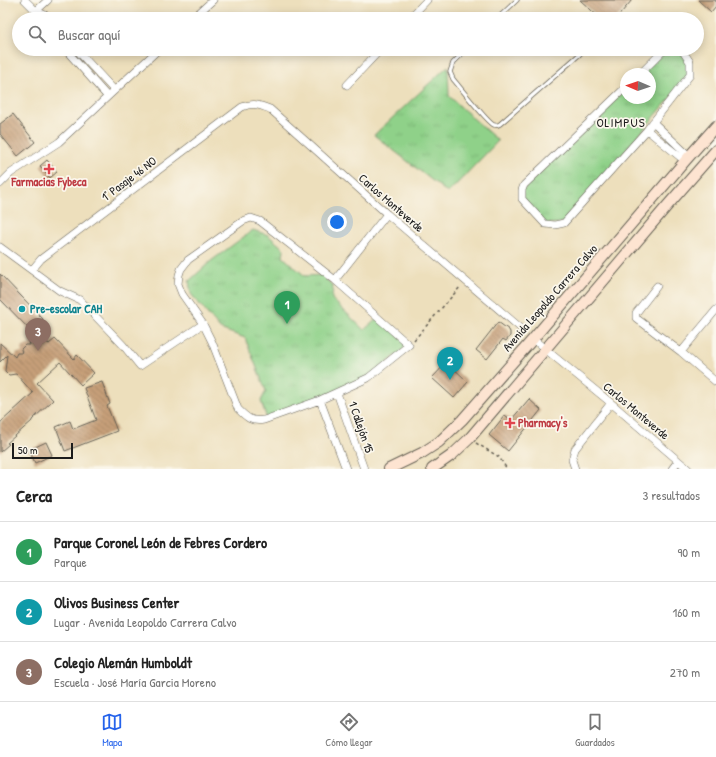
<!DOCTYPE html>
<html lang="es">
<head>
<meta charset="utf-8">
<style>
  body { margin:0; font-family:"Patrick Hand",sans-serif; background:#f6f6f6; color:#222 }
  .compass { position:absolute; left:620px; top:68px; width:36px; height:36px; border-radius:50%; background:#fff; box-shadow:0 2px 10px #0003; rotate:272deg }
  .scale { position:absolute; left:12px; bottom:10px; width:61px; box-sizing:border-box; padding-left:4px; border:2px solid #1c1c1c; border-top:0; font-size:11px; line-height:14px; white-space:nowrap; color:#1c1c1c; -webkit-text-stroke:3px #fbf7ec; paint-order:stroke }
  .you { position:absolute; left:337px; top:222px; width:14px; height:14px; margin:-10px; border:3px solid #fff; border-radius:50%; background:#1a73e8; box-shadow:0 0 0 6px #1a73e833 }
  .badge { display:grid; place-items:center; width:26px; height:26px; border-radius:50%; background:#2563eb; color:#fff; font-size:13px; font-weight:700 }
  .pin { position:absolute; translate:-50% -33px; filter:drop-shadow(0 1px 2px #0008) }
  .pin::after { content:''; position:absolute; top:21px; width:14px; height:12px; background:inherit; clip-path:polygon(0 0,100% 0,50% 100%) }
  .list { margin:0; padding:0; list-style:none }
  h2 { display:flex; justify-content:space-between; align-items:center; height:52px; margin:0; padding:0 16px; font-size:17px }
  h2 small { font-size:13px; font-weight:400; color:#767676 }
  .list li { display:grid; grid-template-columns:26px 1fr auto; gap:12px; align-items:center; box-sizing:border-box; height:60px; padding:0 16px; border-top:1px solid #e0e0e0 }
  .list b { display:block; font-size:15px; white-space:nowrap }
  .list p { margin:0; font-size:13px; white-space:nowrap; color:#767676 }
  .list em { font-size:13px; font-style:normal; color:#767676 }
  .icon { flex:none; width:22px; height:22px; fill:none; stroke:currentColor; stroke-width:2; stroke-linecap:round; stroke-linejoin:round }
  .map { position:relative; flex:none; width:716px; height:469px; overflow:hidden }
  .search { position:absolute; background:#fff; box-shadow:0 2px 10px #0003; left:12px; right:12px; top:12px; height:44px; display:flex; align-items:center; gap:10px; box-sizing:border-box; padding:0 14px; border-radius:22px; color:#767676; font-size:15px }
  .sheet { height:232px; background:#fff }
  nav { display:flex; justify-content:space-around; align-items:center; box-sizing:border-box; height:56px; border-top:1px solid #e0e0e0; background:#fff; font-size:11px; color:#767676 }
  nav a { display:grid; justify-items:center; gap:2px }
  nav .on { color:#2563eb }
  .map>svg:first-child { display:block }
  .grass { fill:url(#grass-tufts); stroke:#567652 }
  .building { fill:url(#building-back-hatch) }
  .lines { fill:none; stroke-linecap:round; stroke-linejoin:round }
  .service-casing { stroke:#656054; stroke-width:5 }
  .minor-casing { stroke:#656054; stroke-width:8 }
  .secondary-casing { stroke:#656054; stroke-width:12 }
  .path { stroke:#656054; stroke-width:1.5; stroke-dasharray:3 3; stroke-linecap:butt }
  .service { stroke:#fff; stroke-width:3.5 }
  .minor { stroke:#fff; stroke-width:7 }
  .secondary { stroke:#fde4d1; stroke-width:10 }
  .health-dot { fill:#e0444e; stroke:#fbf7ec; stroke-width:1.5 }
  .culture-dot { fill:#0f9aa8; stroke:#fbf7ec; stroke-width:1.5 }
  .labels { text-anchor:middle; stroke-width:3.5; stroke-linejoin:round; paint-order:stroke }
  .street-label { font-size:12px; fill:#1c1c1c; stroke:#fbf7ec }
  .health-label { font-size:12px; font-weight:bold; fill:#be3a42; stroke:#fbf7ec }
  .culture-label { font-size:12px; font-weight:bold; fill:#0d838f; stroke:#fbf7ec; text-anchor:start }
  .neighbourhood-label { font-size:13px; letter-spacing:1px; fill:#1c1c1c; stroke:#fbf7ec }
</style>
</head>
<body>
<div class="map">
<svg width="716" height="469" viewBox="0 0 716 469">
  <defs>
    <pattern id="grass-tufts" width="24" height="20" patternUnits="userSpaceOnUse"><rect width="24" height="20" fill="#8fd189"/><path d="M3 7l-1-3M5 7V3M7 7l1-3M15 17l-1-3M17 17v-4M19 17l1-3" fill="none" stroke="#7bb376"/></pattern>
    <pattern id="building-back-hatch" width="6" height="6" patternUnits="userSpaceOnUse"><rect width="6" height="6" fill="#c69f78"/><path d="M-1 5l2 2M0 0l6 6M5-1l2 2" fill="none" stroke="#a08162"/></pattern>
  </defs>
  <rect width="100%" height="100%" fill="#fbf7ec"/>
  <filter id="ink" filterUnits="userSpaceOnUse"><feTurbulence type="fractalNoise" baseFrequency=".025" numOctaves="2"/><feDisplacementMap in="SourceGraphic" scale="8" xChannelSelector="R" yChannelSelector="G"/><feConvolveMatrix kernelMatrix="1 2 1 2 8 2 1 2 1" color-interpolation-filters="sRGB"/></filter>
  <filter id="wash" filterUnits="userSpaceOnUse"><feTurbulence type="fractalNoise" baseFrequency=".012" numOctaves="4" result="noise"/><feDisplacementMap in="SourceGraphic" scale="16" xChannelSelector="R" yChannelSelector="G"/><feGaussianBlur stdDeviation="0.9" result="paint"/><feColorMatrix in="noise" values="0 0 0 0 0 0 0 0 0 0 0 0 0 0 0 0 0 1.4 0 .05"/><feComposite in="paint" operator="in"/></filter>
  <g filter="url(#wash)">
    <rect width="100%" height="100%" fill="#eddfbc"/>
    <path class="grass" d="M668,49H676L690,62V75L564,223L545,224L522,199V190L626,87V98H650V74H640Z
      M448,66L449,96L498,141L448,193L374,135Z
      M253,230L268,235L284,249L283,257L305,276L322,275L333,286L332,299L364,330L378,318L409,345L368,378L267,419L261,401L266,391L245,338L220,329L191,294L189,281L211,261Z"/>
    <g id="blocks">
      <path class="building" d="M580,0H632L616,19H601Z
        M698,0H716V6L711,12Z
        M13,114L35,142L18,156L0,134V124Z
        M47,160L57,172L50,178L40,166Z
        M0,274L43,319L30,330L0,299Z
        M498,322L509,330L510,332V336L506,341L503,339L487,359L476,350Z
        M35,333L49,344L55,339L74,359L77,355L94,373L81,385L60,362L37,383L53,400L32,420V421L7,443L9,444L0,452V423L33,393L16,374L9,375L5,371L7,355L0,362V343L15,357L17,353H22L21,349L25,345H30L29,340Z
        M447,362L468,382L454,398L432,378Z
        M102,382L110,404L107,406L117,431L65,451L56,427L70,421L73,429L96,420L84,388Z
        M529,399L541,410L508,451L489,435L505,415L511,420Z
        M46,442L52,455L35,463L29,450Z"/>
    </g>
  </g>
  <g filter="url(#ink)">
    <use href="#blocks" fill-opacity="0" stroke="#656054" stroke-width="1"/>
    <g class="lines">
      <g class="service-casing">
        <path id="service" d="M497,19L517,0
          M467,49L453,63L450,72L453,79C459,86 489,124 494,125C497,126 498,125 500,124L580,54L582,49"/>
      </g>
      <g class="minor-casing">
        <path id="minor" d="M25,0L36,11L45,15L48,19
          M36,11L48,0
          M192,19L213,0
          M409,19L427,0
          M65,49L107,96
          M76,49L114,90
          M640,74L663,51L668,49
          M347,85L381,49
          M626,87L524,185L522,190V199L545,224L555,225L564,223L647,130L690,75V62L682,50L676,49
          M653,122L689,156
          M647,130L685,161
          M0,184L11,173L59,142L159,49
          M251,218L260,221L335,280L409,345L368,378L320,400L264,420C251,422 247,418 238,409L212,342L203,324L182,294L178,284L179,275L181,269L188,260L243,221Z
          M0,247L60,291L80,300L123,345L140,366L203,324
          M32,270L41,259L242,107C254,102 258,105 270,109L387,214L523,330
          M335,280L387,214
          M657,286L636,313V318L681,352L716,382
          M533,339L611,403L688,469
          M681,352L716,310
          M337,393L364,469
          M320,400L346,469
          M575,469L572,460L575,449L611,403
          M672,469L678,461"/>
      </g>
      <g class="secondary-casing">
        <path id="secondary" d="M389,469L422,453L439,442L462,420L533,339L685,161L716,126
          M432,469L452,455L469,439L667,206L716,150"/>
      </g>
      <path class="path" d="M414,340L460,287
        M476,443L499,457L507,469"/>
      <use href="#service" class="service"/>
      <use href="#minor" class="minor"/>
      <use href="#secondary" class="secondary"/>
    </g>
  </g>
  <g class="health-dot">
    <path d="M47 163h4v4h4v4h-4v4h-4v-4h-4v-4h4z"/>
    <path d="M508 417h4v4h4v4h-4v4h-4v-4h-4v-4h4z"/>
  </g>
  <circle class="culture-dot" cx="22" cy="309" r="4"/>
  <g class="labels">
    <g class="street-label">
      <text transform="translate(129 179) rotate(-37)" y="4">1° Pasaje 46 NO</text>
      <text transform="translate(391 203) rotate(41)" y="4">Carlos Monteverde</text>
      <text transform="translate(550 298) rotate(-49)" y="4">Avenida Leopoldo Carrera Calvo</text>
      <text transform="translate(636 411) rotate(40)" y="4">Carlos Monteverde</text>
      <text transform="translate(361 427) rotate(71)" y="4">1 Callejón 15</text>
    </g>
    <g class="health-label">
      <text x="49" y="186">Farmacias Fybeca</text>
      <text x="518" y="427" text-anchor="start">Pharmacy's</text>
    </g>
    <g class="culture-label">
      <text x="30" y="313">Pre-escolar CAH</text>
    </g>
    <g class="neighbourhood-label">
      <text x="621" y="127">OLIMPUS</text>
    </g>
  </g>
</svg>
<svg class="compass" viewBox="-18 -18 36 36"><path d="M0-13l5 13h-10z" fill="#e53935"/><path d="M0 13l5-13h-10z" fill="#767676"/></svg>
<div class="scale">50 m</div>
<div class="you"></div>
<div class="pin badge" style="left:287px;top:324px;background:#2e9e5b">1</div>
<div class="pin badge" style="left:450px;top:380px;background:#0f9aa8">2</div>
<div class="pin badge" style="left:38px;top:351px;background:#8d6e63">3</div>
<div class="search"><svg class="icon" aria-label="search" viewBox="0 0 24 24"><circle cx="10" cy="10" r="6"/><path d="M15 15l6 6"/></svg>Buscar aquí</div>
</div>
<section class="sheet">
<h2>Cerca<small>3 resultados</small></h2>
<ul class="list">
<li><span class="badge" style="background:#2e9e5b">1</span><div><b>Parque Coronel León de Febres Cordero</b><p>Parque</p></div><em>90 m</em></li>
<li><span class="badge" style="background:#0f9aa8">2</span><div><b>Olivos Business Center</b><p>Lugar · Avenida Leopoldo Carrera Calvo</p></div><em>160 m</em></li>
<li><span class="badge" style="background:#8d6e63">3</span><div><b>Colegio Alemán Humboldt</b><p>Escuela · José María Garcia Moreno</p></div><em>270 m</em></li>
</ul>
</section>
<nav>
<a class="on"><svg class="icon" aria-label="map" viewBox="0 0 24 24"><path d="M3 6l6-2 6 2 6-2v14l-6 2-6-2-6 2zM9 4v14M15 6v14"/></svg>Mapa</a>
<a><svg class="icon" aria-label="directions" viewBox="0 0 24 24"><path d="M12 3l9 9-9 9-9-9zM9 14v-3h6M13 9l2 2-2 2"/></svg>Cómo llegar</a>
<a><svg class="icon" aria-label="saved" viewBox="0 0 24 24"><path d="M7 4h10v16l-5-4-5 4z"/></svg>Guardados</a>
</nav>
</body>
</html>
